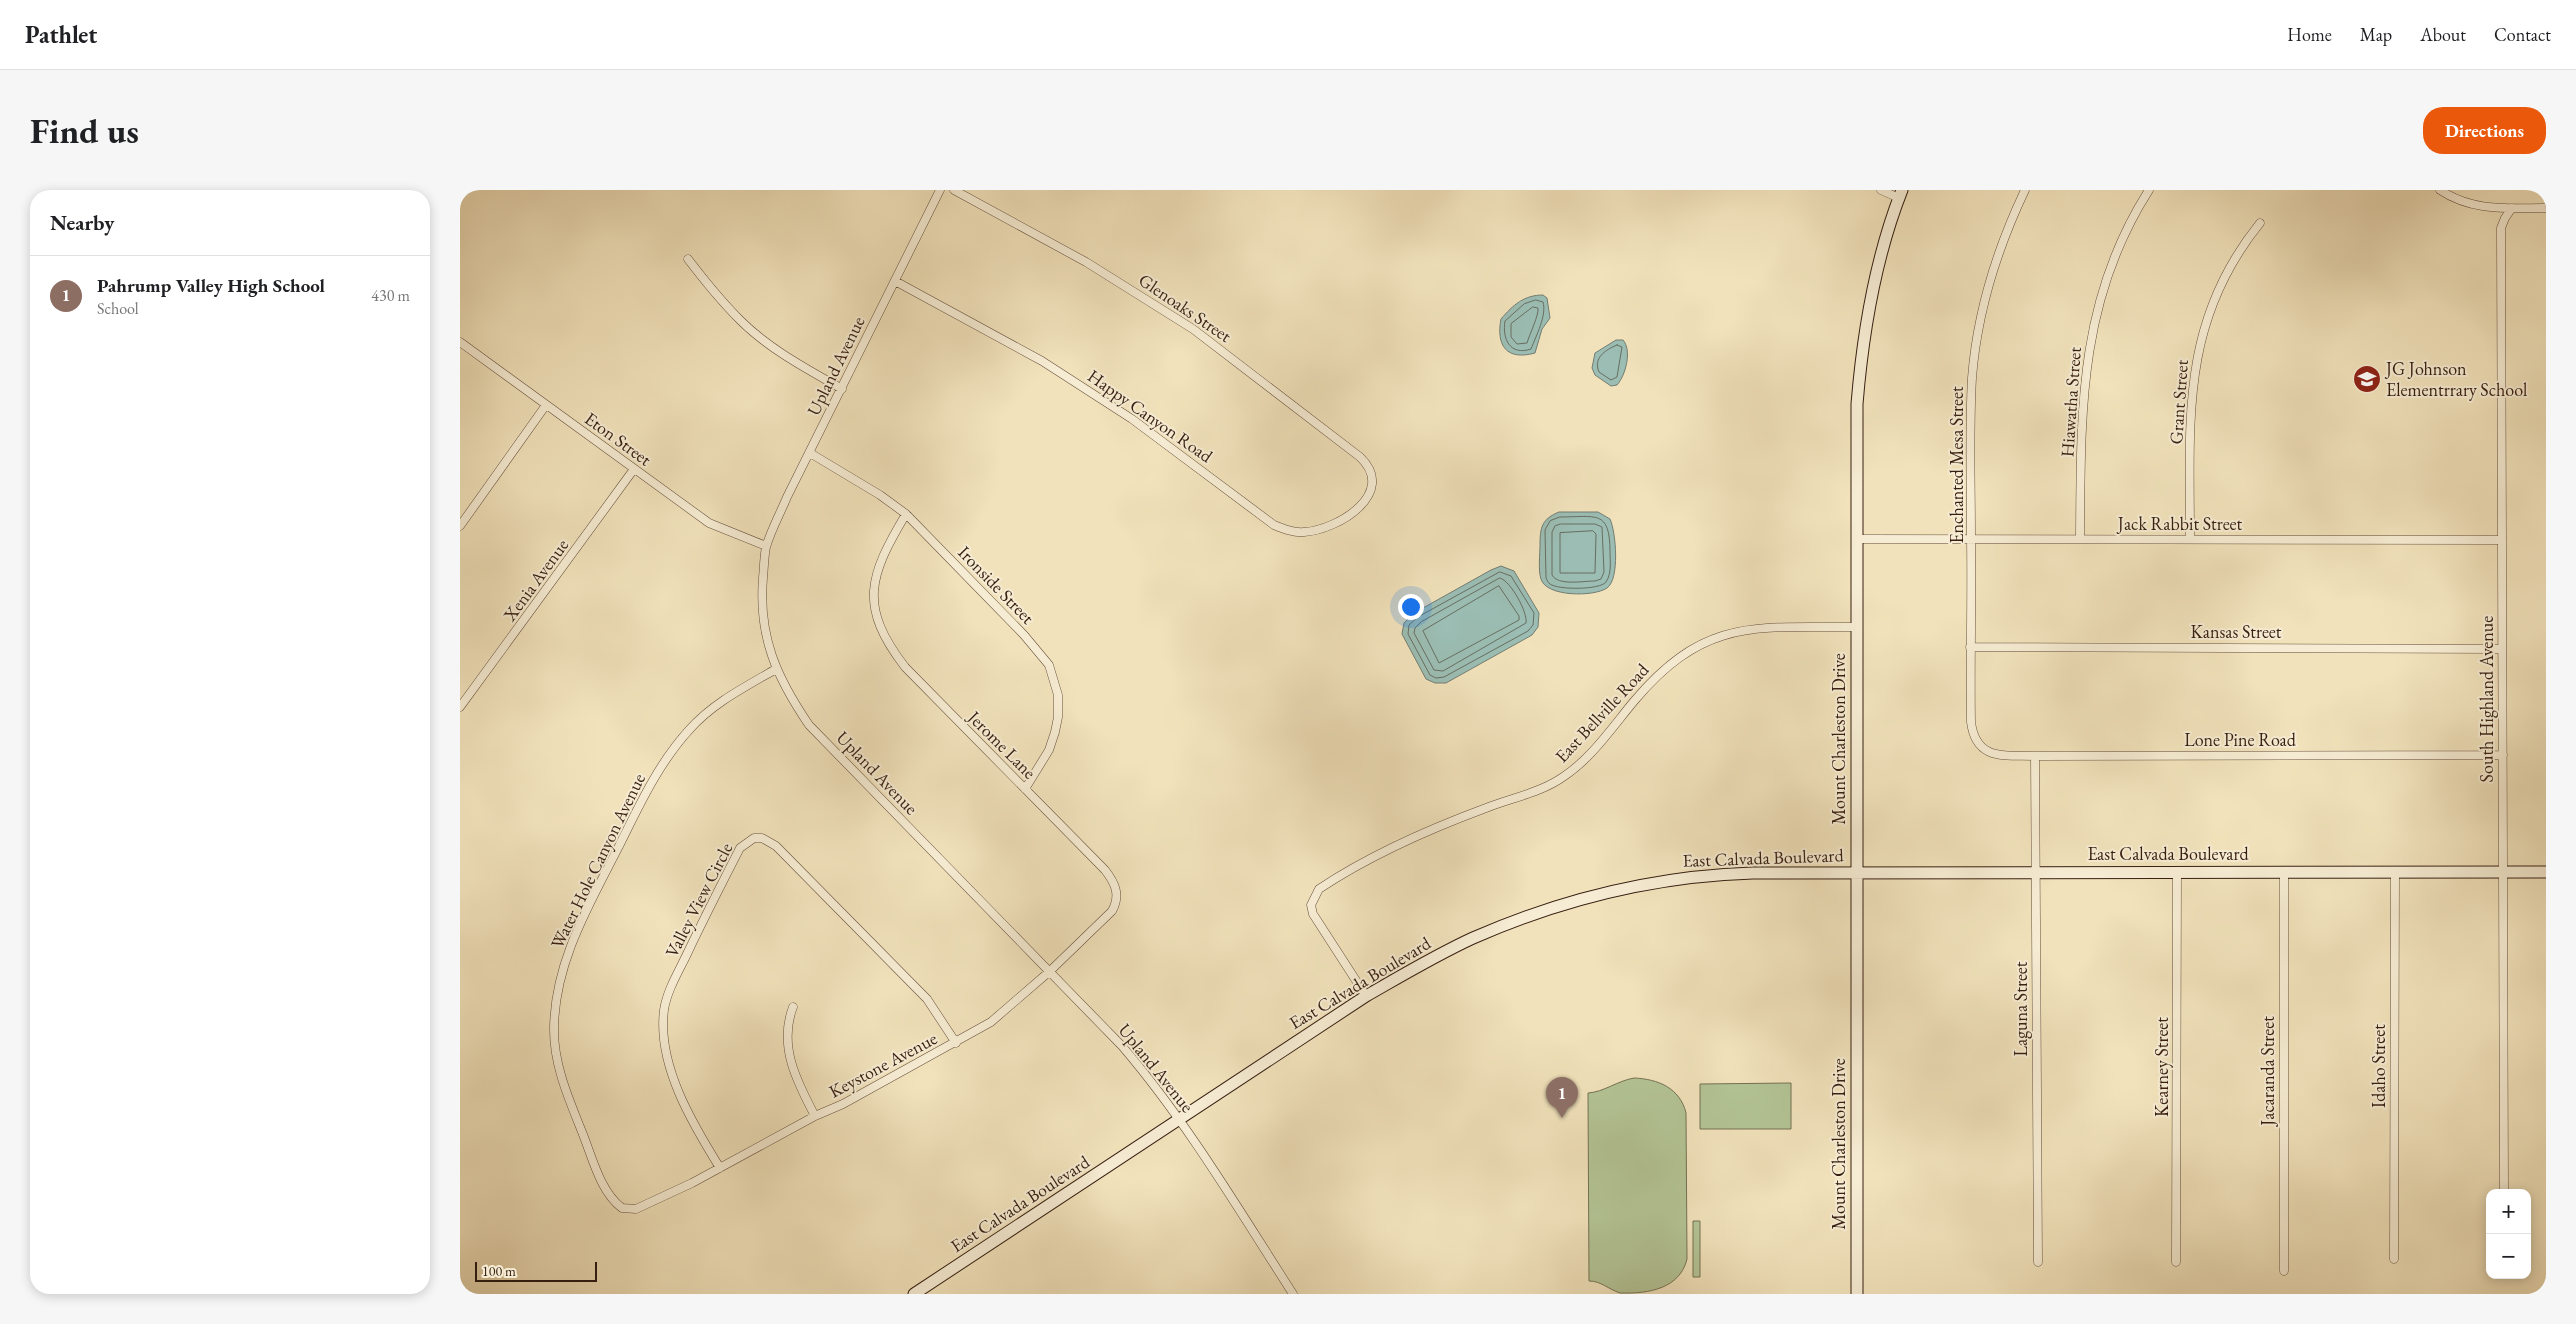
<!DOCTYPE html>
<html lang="en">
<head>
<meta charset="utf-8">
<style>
  body { margin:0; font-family:"EB Garamond",serif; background:#f6f6f6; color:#202124 }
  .controls { position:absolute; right:15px; bottom:15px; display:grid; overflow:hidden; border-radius:10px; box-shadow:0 2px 12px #0003 }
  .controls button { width:45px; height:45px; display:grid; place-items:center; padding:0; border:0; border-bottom:1px solid #e0e0e0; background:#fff; color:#202124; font:25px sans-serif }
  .scale { position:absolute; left:15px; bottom:12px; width:122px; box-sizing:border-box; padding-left:5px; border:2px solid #361e11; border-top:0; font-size:14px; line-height:18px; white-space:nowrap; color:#361e11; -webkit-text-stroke:4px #f6ecd3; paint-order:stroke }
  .you { position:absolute; left:950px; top:416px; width:18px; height:18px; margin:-12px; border:4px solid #fff; border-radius:50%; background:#1a73e8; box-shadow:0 0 0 8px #1a73e833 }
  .badge { display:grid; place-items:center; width:32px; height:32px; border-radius:50%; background:#ea580c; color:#fff; font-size:16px; font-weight:700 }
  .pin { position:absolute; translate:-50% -41px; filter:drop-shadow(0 1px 2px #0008) }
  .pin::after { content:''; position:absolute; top:26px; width:18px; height:15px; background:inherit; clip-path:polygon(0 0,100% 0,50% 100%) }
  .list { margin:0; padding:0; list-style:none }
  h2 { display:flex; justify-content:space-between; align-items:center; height:65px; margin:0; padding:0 20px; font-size:21px }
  h2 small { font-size:16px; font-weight:400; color:#757577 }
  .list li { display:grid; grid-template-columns:32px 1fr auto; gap:15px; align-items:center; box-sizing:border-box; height:80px; padding:0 20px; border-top:1px solid #e0e0e0 }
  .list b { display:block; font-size:19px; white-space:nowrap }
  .list p { margin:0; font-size:16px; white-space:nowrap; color:#757577 }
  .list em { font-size:16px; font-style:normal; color:#757577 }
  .map { position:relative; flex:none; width:2086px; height:1104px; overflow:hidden; border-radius:20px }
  header { display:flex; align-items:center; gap:30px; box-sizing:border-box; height:70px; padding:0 25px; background:#fff; border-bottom:1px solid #e0e0e0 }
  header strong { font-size:24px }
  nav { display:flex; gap:28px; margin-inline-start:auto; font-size:18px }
  .intro { display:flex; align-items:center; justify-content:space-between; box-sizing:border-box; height:120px; padding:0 30px }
  h1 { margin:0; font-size:35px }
  .button { padding:12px 22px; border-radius:20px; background:#ea580c; color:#fff; font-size:18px; font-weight:700 }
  main { display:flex; gap:30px; padding:0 30px }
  aside { flex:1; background:#fff; border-radius:20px; box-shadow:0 2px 12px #0003 }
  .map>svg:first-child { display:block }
  .green { fill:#b3c495; stroke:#747153 }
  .water { fill:#9bbdb3; stroke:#737d72 }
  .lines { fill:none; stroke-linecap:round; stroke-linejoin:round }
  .shore { stroke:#686e62; stroke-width:1 }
  .street-casing { stroke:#654f3c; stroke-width:9 }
  .secondary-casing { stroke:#361e11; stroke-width:13 }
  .street { stroke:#f6ecd3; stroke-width:8 }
  .secondary { stroke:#f6ecd3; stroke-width:11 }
  .labels { text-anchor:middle; stroke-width:4; stroke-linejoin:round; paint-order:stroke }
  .street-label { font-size:18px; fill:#361e11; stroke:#f6ecd3 }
  .poi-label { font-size:18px; fill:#361e11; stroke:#f6ecd3; text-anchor:start }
</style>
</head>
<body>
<header>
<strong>Pathlet</strong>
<nav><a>Home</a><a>Map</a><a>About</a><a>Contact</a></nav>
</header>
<div class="intro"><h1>Find us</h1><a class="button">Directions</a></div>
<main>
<aside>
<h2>Nearby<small></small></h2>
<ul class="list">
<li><span class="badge" style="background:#8d6e63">1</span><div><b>Pahrump Valley High School</b><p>School</p></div><em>430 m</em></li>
</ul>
</aside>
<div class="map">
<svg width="2086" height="1104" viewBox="0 0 2086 1104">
  <rect width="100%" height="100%" fill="#f1e2bb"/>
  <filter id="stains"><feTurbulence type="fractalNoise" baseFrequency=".004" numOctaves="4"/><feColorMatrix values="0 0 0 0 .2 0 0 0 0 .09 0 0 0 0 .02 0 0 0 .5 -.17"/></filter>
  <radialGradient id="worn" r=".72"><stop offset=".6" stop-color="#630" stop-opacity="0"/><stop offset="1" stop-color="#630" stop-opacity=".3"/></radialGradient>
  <path class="green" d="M1174,888C1198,889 1220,898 1226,923L1227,1069C1220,1098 1190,1104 1160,1103C1148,1099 1141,1091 1129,1091L1128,903C1144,902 1157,891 1174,888Z
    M1331,893V939H1240V894Z
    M1233,1031H1240V1087H1233Z"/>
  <path class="water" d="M1083,105L1087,108L1090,128L1082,139L1075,163C1046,171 1036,155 1041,129C1053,115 1064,105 1083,105Z
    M1156,150H1163C1172,160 1166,185 1157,195L1151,196L1135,185L1132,178L1135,163Z
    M1099,322H1138L1150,329C1156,342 1160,389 1147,398C1134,407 1086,407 1081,389C1078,380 1080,364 1080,355C1080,337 1082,329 1099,322Z
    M1041,376L1054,381L1079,423L1078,437L1072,445L986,493H975L966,489L942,444L944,433L954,423L1031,380Z"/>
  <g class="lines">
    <path class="shore" d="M1076,110L1083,112C1087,125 1076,146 1071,159C1050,166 1042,149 1045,131L1064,114Z
      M1073,117L1078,118C1079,125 1070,143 1067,153L1057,154L1051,147V134Z
      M1157,155L1162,157L1157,187L1151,190L1139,182C1133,168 1145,160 1157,155Z
      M1100,327C1136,327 1150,319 1150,362C1150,371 1152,383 1146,392C1140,400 1098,400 1090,394C1088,393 1087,390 1086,388L1085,340L1090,331Z
      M1101,334H1135L1142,337L1144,382L1141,389L1135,391C1123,391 1098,396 1092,385V342L1095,336Z
      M1133,341L1136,344L1135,383H1100V343Z
      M1040,382L1051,386L1074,423L1073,435L1068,441L984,487L976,488L970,485L948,444L949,435L958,427Z
      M1040,388C1051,391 1068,423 1066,433L983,481L974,480L954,443L955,438L961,432Z
      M1039,396L1059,426V430L979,473L963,441Z"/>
    <g class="street-casing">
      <path id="street" d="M480,0L327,307C320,324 311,340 306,357C304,367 304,378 303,388C298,447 317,488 349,535L662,856C727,932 779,1020 833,1104
        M1421,0L1439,8
        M1565,0C1537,59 1517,123 1512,188C1509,241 1511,294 1511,347C1512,409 1510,471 1511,532C1516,571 1544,565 1575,566L2043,565
        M1980,0C2013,22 2048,18 2086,18
        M228,69C244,90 261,111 280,130C309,159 347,179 382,199
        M435,91L582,171L672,229L814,335C824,339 834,343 844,342C878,340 938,303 900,267L733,139L626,72L494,0
        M0,152L249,333L306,356
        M350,263L420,305L446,324L564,445L589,475L598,505V527L595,542L589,560L565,599
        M0,336L86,215
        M1398,349L2042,350
        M1620,349C1621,223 1618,111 1689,0
        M1730,349C1730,230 1720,132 1800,33
        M1510,457L2042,459
        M316,479C285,497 253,513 229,540C198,574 179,616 159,656C129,715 94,773 94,840C94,876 109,909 122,942C132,966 140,1002 162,1018L176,1019L232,993L355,926L383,914L531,832L590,781L652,721C661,705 655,693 645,680L445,477C398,416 409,386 446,324
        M0,517L174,279
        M1575,566L1578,1072
        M1824,681V1081
        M906,806L853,724L851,715L859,699C907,667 972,638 1026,618C1051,608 1080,603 1103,587C1132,568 1153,536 1175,510C1246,426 1298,438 1397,437
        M333,817C318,856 337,892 355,926
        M260,978C232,933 197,875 204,820C207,800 219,781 227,764C244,728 262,693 280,658L294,648H302L316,656L467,809L496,853
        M2044,1003L2041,38L2045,28L2052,18
        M1934,1069L1935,683
        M1716,1072L1717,681"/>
    </g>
    <g class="secondary-casing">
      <path id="secondary" d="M454,1104L906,806C941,786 976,765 1013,748C1102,709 1196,686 1293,683L2086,682
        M1397,1104V214C1403,141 1415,68 1442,0"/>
    </g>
    <use href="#street" class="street"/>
    <use href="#secondary" class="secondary"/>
  </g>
  <defs>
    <g id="school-disc" transform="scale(1.4375)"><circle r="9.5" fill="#8f2418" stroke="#f6ecd3"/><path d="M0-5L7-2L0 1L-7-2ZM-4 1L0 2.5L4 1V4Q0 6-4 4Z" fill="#fff"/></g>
  </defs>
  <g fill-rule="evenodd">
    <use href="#school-disc" x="1907" y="189"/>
  </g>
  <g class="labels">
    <g class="street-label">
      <text transform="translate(725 118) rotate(34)" y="6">Glenoaks Street</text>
      <text transform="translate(376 176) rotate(-64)" y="6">Upland Avenue</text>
      <text transform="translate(1611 212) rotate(-86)" y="6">Hiawatha Street</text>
      <text transform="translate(1719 212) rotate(-86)" y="6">Grant Street</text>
      <text transform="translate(690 226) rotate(35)" y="6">Happy Canyon Road</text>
      <text transform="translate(158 249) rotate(36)" y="6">Eton Street</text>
      <text transform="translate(1497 275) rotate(-90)" y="6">Enchanted Mesa Street</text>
      <text x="1720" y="340">Jack Rabbit Street</text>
      <text transform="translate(76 390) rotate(-54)" y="6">Xenia Avenue</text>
      <text transform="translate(536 395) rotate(46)" y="6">Ironside Street</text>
      <text x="1776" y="448">Kansas Street</text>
      <text transform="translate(2027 509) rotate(-90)" y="6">South Highland Avenue</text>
      <text transform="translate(1142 523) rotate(-47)" y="6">East Bellville Road</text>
      <text transform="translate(1379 549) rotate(-90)" y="6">Mount Charleston Drive</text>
      <text x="1780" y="556">Lone Pine Road</text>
      <text transform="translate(542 555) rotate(45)" y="6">Jerome Lane</text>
      <text transform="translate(417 583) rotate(46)" y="6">Upland Avenue</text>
      <text x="1708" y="670">East Calvada Boulevard</text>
      <text transform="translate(1303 668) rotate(-2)" y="6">East Calvada Boulevard</text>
      <text transform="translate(138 671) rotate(-64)" y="6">Water Hole Canyon Avenue</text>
      <text transform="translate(239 710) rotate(-63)" y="6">Valley View Circle</text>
      <text transform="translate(900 793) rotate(-31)" y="6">East Calvada Boulevard</text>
      <text transform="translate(1561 819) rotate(-90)" y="6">Laguna Street</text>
      <text transform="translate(423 875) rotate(-28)" y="6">Keystone Avenue</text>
      <text transform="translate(1919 876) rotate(-90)" y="6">Idaho Street</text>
      <text transform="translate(1702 877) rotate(-90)" y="6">Kearney Street</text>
      <text transform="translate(696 878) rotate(51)" y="6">Upland Avenue</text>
      <text transform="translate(1808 881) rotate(-90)" y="6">Jacaranda Street</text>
      <text transform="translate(1379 954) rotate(-90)" y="6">Mount Charleston Drive</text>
      <text transform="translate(560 1014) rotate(-33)" y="6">East Calvada Boulevard</text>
    </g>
    <g class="poi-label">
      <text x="1926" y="185">JG Johnson<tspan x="1926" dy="21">Elementrrary School</tspan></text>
    </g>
  </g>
  <rect width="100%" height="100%" filter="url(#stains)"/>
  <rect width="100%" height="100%" fill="url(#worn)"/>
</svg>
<div class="controls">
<button>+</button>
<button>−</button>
</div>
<div class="scale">100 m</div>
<div class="you"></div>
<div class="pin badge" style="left:1102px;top:928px;background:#8d6e63">1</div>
</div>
</main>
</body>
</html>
